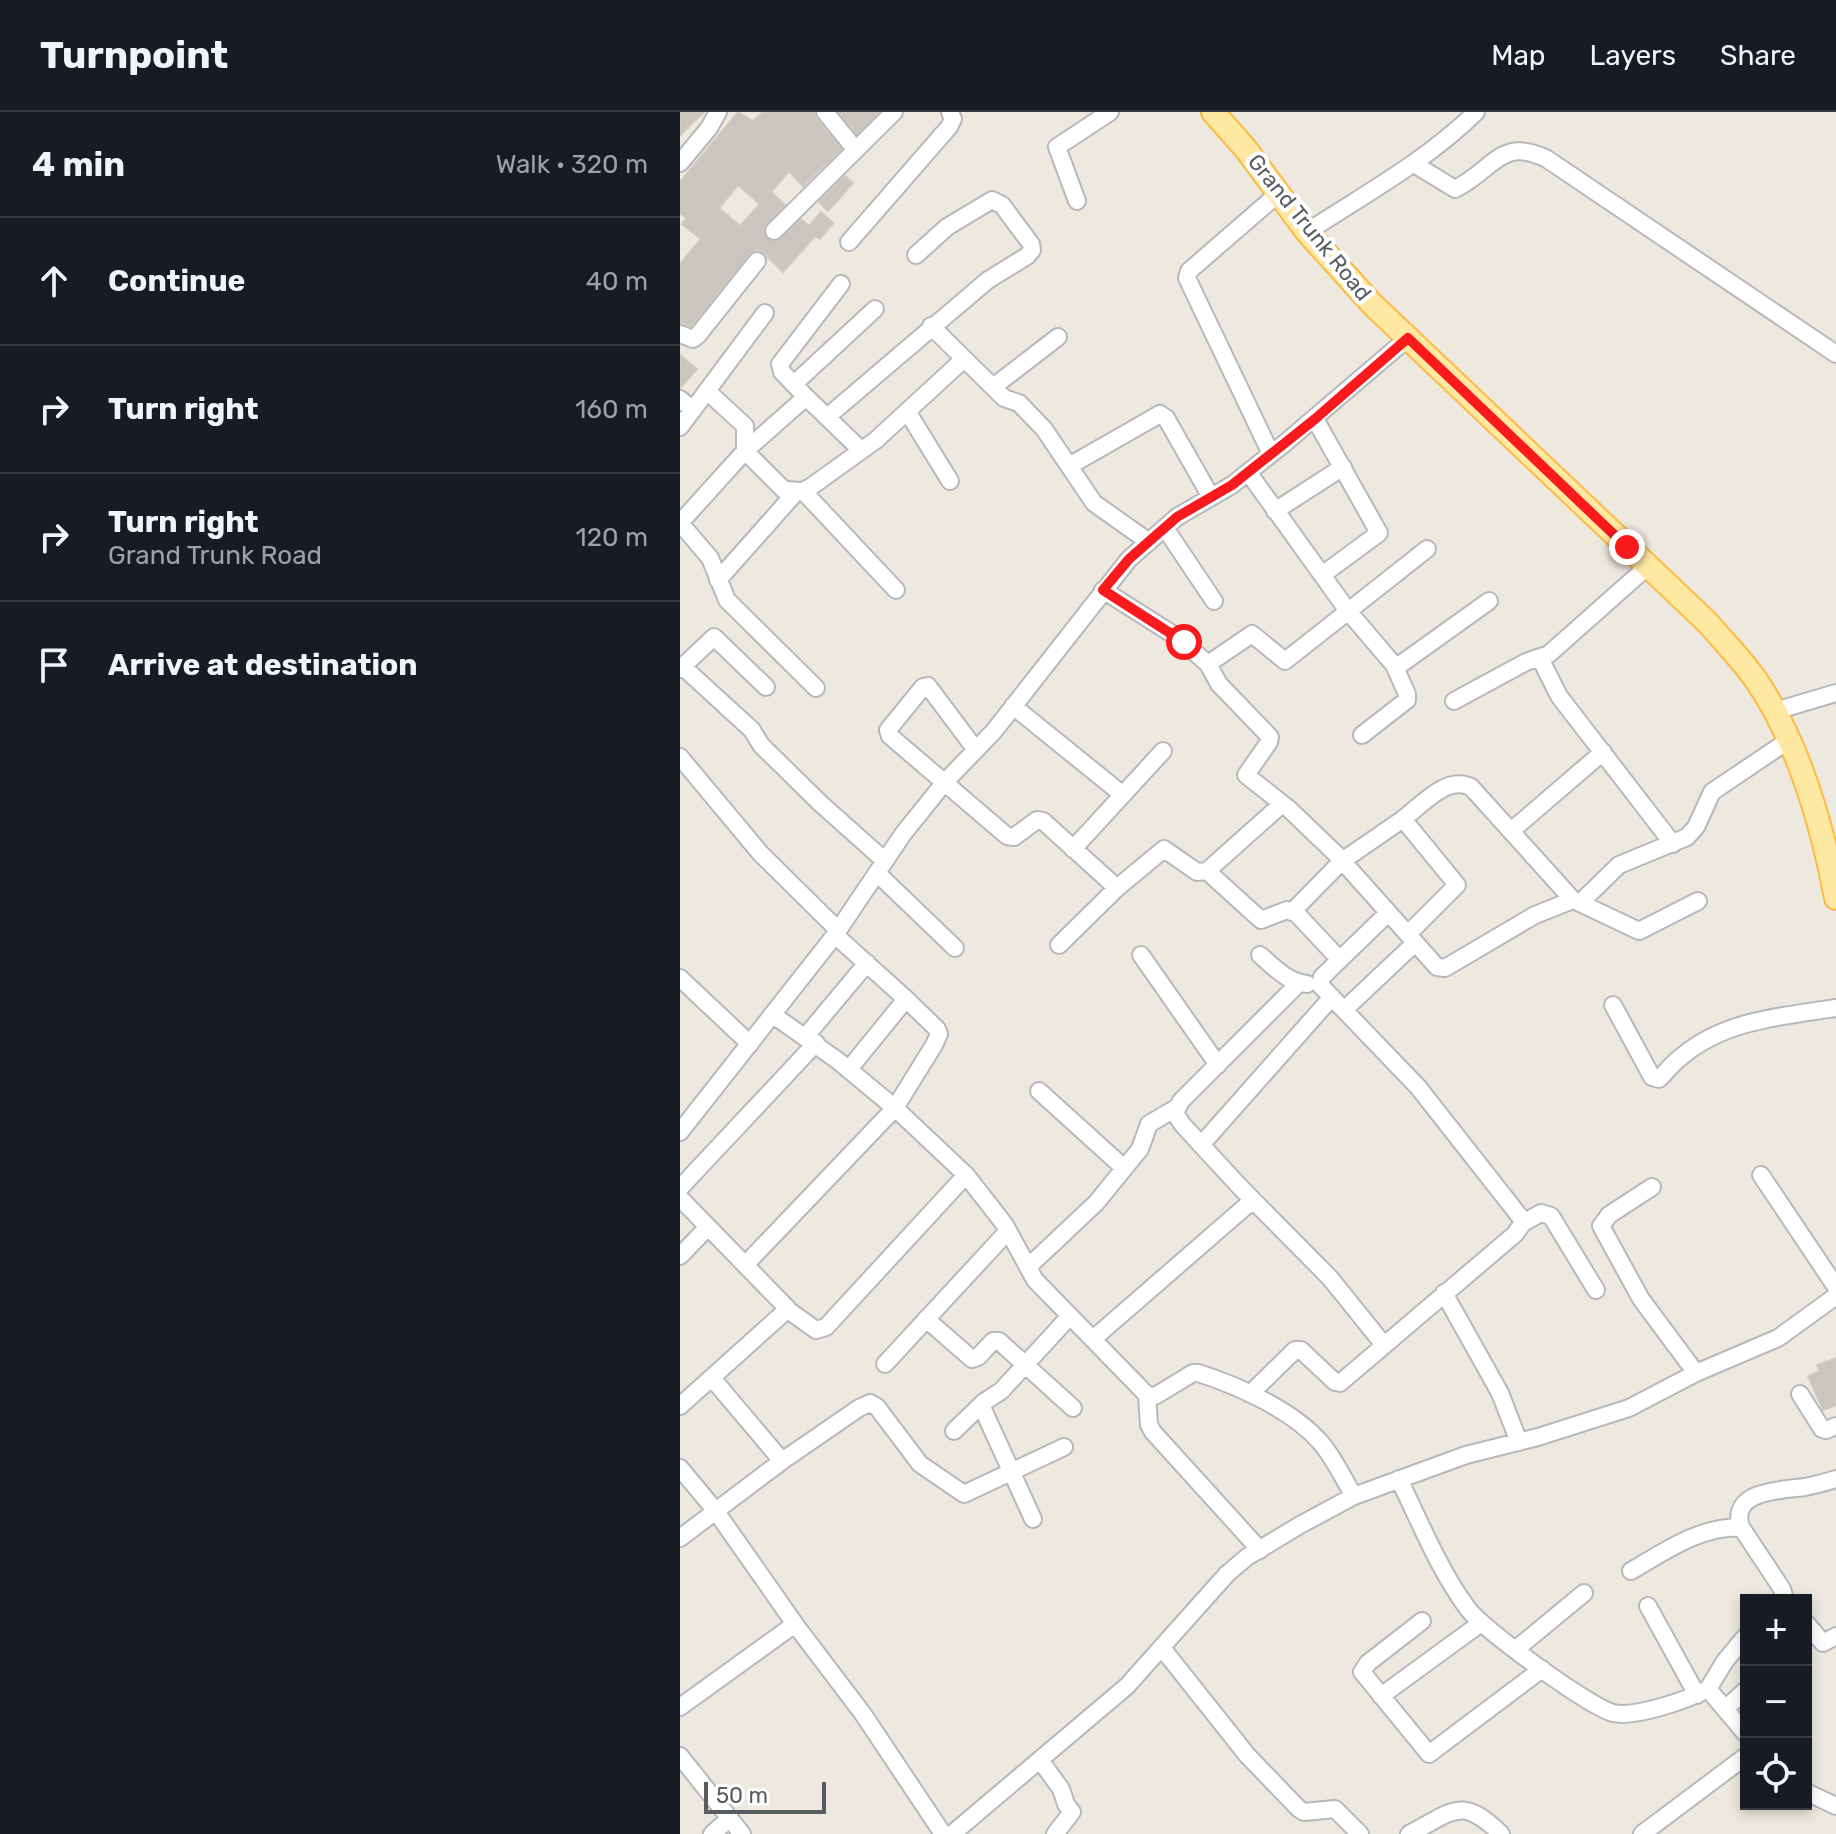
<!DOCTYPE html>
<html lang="en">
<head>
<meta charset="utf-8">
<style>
  body { margin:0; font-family:Rubik,sans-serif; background:#242831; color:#f1f3f6 }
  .controls { position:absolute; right:24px; bottom:24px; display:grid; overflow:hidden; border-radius:0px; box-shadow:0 4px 12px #0003 }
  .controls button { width:72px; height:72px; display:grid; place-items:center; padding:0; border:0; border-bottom:2px solid #363941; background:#171b24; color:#f1f3f6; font:40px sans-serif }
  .scale { position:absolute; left:24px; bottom:20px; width:122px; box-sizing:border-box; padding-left:8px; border:4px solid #585d62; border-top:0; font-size:22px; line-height:28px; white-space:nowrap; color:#585d62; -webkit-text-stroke:6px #fff; paint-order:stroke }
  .stop { position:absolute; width:24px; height:24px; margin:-18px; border:6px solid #f81a1c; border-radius:50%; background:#fff }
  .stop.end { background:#f81a1c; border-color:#fff; box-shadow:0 2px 8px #0008 }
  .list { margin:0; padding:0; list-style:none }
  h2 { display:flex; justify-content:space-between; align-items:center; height:104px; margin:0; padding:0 32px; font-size:34px }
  h2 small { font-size:26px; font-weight:400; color:#9ea1a6 }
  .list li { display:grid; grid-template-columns:52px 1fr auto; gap:24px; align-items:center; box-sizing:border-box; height:128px; padding:0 32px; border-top:2px solid #363941 }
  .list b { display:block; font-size:30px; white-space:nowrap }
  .list p { margin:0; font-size:26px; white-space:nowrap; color:#9ea1a6 }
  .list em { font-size:26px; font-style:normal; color:#9ea1a6 }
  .icon { flex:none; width:44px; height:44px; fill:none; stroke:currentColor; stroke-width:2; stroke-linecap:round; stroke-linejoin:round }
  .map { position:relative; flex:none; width:1156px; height:1722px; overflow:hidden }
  header { display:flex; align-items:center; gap:48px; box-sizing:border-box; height:112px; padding:0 40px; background:#171b24; border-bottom:2px solid #363941 }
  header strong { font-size:38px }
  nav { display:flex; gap:44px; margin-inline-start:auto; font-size:28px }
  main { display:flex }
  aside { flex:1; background:#171b24 }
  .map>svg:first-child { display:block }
  .building { fill:#cac5be; stroke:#d2c9bd; stroke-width:2; fill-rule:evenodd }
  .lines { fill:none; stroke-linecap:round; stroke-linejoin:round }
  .minor-casing { stroke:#b5b9bd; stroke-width:20 }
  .major-casing { stroke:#fdba47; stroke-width:26 }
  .minor { stroke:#fff; stroke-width:16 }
  .major { stroke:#ffe8a2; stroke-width:22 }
  .route { stroke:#f81a1c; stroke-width:10 }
  .labels { text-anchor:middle; stroke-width:8; stroke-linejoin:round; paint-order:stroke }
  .street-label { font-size:22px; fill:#585d62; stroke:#fff }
</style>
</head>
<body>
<header>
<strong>Turnpoint</strong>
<nav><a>Map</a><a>Layers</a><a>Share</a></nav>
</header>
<main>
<aside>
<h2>4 min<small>Walk · 320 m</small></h2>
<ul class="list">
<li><svg class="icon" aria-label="ahead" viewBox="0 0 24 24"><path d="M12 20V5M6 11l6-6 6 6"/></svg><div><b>Continue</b></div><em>40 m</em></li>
<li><svg class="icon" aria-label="right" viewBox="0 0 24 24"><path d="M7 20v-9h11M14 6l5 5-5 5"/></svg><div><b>Turn right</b></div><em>160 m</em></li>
<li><svg class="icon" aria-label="right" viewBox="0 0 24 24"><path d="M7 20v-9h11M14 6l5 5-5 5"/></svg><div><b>Turn right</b><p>Grand Trunk Road</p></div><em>120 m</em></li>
<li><svg class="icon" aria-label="arrive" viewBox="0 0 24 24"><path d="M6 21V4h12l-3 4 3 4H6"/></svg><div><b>Arrive at destination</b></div></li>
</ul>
</aside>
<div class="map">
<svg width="1156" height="1722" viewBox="0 0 1156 1722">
  <rect width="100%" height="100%" fill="#ede9df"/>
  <path class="building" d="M0,0H24L0,23Z
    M58,0L73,9L83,0H134L136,7L161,37L123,74L109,59L91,80L105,93L84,115L86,126L98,129L121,107L129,114L141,100L153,111L140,127L135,124L103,160L83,140L77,137L72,139L11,214L0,211V152L21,127L2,112L7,106L0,101V70ZM58,73L80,92L60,114L39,96Z
    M159,0H198L177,22Z
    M165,64L173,71L148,99L139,90Z
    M0,243L17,257L0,276Z
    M1156,1246V1293L1143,1298L1128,1264L1140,1259L1137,1253Z"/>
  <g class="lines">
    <g class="minor-casing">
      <path id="minor" d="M145,0L175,37
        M0,51L29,16L38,0
        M734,52L775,77C814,58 820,24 867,47L1156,242
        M397,89L377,35L430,0
        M94,119L214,0
        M627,120C685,82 746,49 796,0
        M169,130L269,15L273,7L270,0
        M251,214L324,286L339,291L364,317L414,391L469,430
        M0,222L13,227L18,223L77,149
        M114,272L195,197
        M313,275L378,225
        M27,279L65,314V339L104,378L123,379L132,374L196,328L284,247
        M126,285L102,260L100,252L161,172
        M0,287L13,298
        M227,299L270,369
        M147,305L308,168L347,144L352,138L351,132L322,93L312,88L267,115L236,143
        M635,307L699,421L642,463
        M0,315L85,201
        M591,342L507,166L509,159L599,81
        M389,354L480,302L486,306L531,385
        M568,360L668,499L714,553L721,552L809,489
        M123,379L216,478
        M595,399L663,355
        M0,411L65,339L126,285L181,338
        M0,411L30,446L47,488L136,576
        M485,416L534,489
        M38,468L117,379
        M423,478L497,525L528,552L572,522L605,549L747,437
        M860,546L879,584L993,732
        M528,552L539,572L590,625L589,630L566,663L609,697L657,743L757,855L765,856L855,803L893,788
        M3,555L72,618L81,633L140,691L205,749
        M0,557L34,525L86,575
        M774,589L846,550L869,542L967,455
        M333,594L443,683
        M1095,599L1156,581
        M682,623L727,588V582L714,553
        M296,638L248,574L243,575L208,618L210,624L327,724L334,725L357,708L363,709L437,776L484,737L517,760L527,759L602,692
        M0,645L81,742L158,818
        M723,707C742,693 766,663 791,675L893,788L900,791L939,753L1007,725L1016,715L1032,680L1109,628
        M831,719L923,640
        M393,737L483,639
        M527,759L581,808L607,798L617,802L660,848
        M197,761L275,836
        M900,791L959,819L1018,789
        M613,799L662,749L723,707L777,773L728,822
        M155,823L226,887L169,957
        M379,833L437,776
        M461,843L538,953
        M580,843C594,855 607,870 627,872
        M0,866L70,932
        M619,871L501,989L495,1001L502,1012L560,1075L650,1166L704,1233
        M933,893L972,965L979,967C986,960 993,951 1001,945C1044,908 1103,904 1156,896
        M664,898L735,831
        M93,903L157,948L215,996L286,1063L325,1113L355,1168L467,1283L475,1284L513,1261H518C557,1273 614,1299 641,1331C654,1346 663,1366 674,1384
        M126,924L187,851
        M359,979L444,1056
        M0,1020L155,823L223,722L264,671L314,619L449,447L497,405L552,373L605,331L728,226
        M521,1033L652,885
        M1081,1063L1156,1175
        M972,1075L929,1103L921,1114L961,1187L1016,1261
        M0,1076L136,931
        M0,1086L108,1197L0,1294
        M843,1111L861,1101L871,1104L916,1178
        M0,1144L28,1115
        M66,1152L215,996L254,933L259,922L257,917L226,887
        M348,1155L416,1091L460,1037L469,1012L496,996
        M764,1181L820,1281L839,1330
        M108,1198L136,1218L146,1215L286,1063
        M246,1207L292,1247L298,1245L313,1229H319L393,1296
        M413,1227L573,1088
        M205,1252L328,1119
        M32,1266L102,1349
        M570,1282L615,1238H621L655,1270L660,1271L835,1122L843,1111L841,1106L738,975L640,873L642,865L708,801
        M1120,1282L1142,1317L1146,1318L1156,1314
        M467,1283L469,1313L473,1320L580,1438
        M301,1293L353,1407
        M274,1319L304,1290L321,1279L390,1204
        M0,1356L35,1398L117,1515L183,1602L263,1722
        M719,1367C740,1410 759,1458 788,1497C804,1518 908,1594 933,1601C955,1606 1007,1588 1028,1577L1045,1549L1066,1524
        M0,1426L102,1349L179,1296L190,1291L197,1295L240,1352L284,1382L384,1335
        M951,1459C987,1438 1019,1415 1061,1415
        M1101,1488L1104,1484L1102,1477L1061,1415C1049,1378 1103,1378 1125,1375C1135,1373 1146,1370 1156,1367
        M968,1494L1017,1583
        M742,1509L688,1551L682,1560L749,1642L862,1557
        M1126,1511L1143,1531L1156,1524
        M482,1536L567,1643L619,1697L624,1700L655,1697L680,1722
        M835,1538L904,1481
        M1028,1577L1066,1622
        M701,1584L801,1511
        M0,1595L115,1512
        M1045,1597L1066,1578
        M0,1644L62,1722
        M360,1648L381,1677L386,1692L392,1700L375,1722
        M1126,1680L1156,1694
        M32,1722L50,1706
        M272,1722L447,1574L547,1462L567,1445L620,1413L674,1384L786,1343L858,1325L949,1296L1016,1261L1098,1226L1156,1184
        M729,1722C774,1699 781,1683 821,1722
        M962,1722L1066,1644"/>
    </g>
    <g class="major-casing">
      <path id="major" d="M533,0L565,36L627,120L692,192L1028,511C1044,530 1062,548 1076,568C1119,631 1142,712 1156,786"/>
    </g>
    <use href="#minor" class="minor"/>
    <use href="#major" class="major"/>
  </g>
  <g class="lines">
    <path class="route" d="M504,530L423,478L449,447L497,405L552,373L635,307L728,226L947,435"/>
  </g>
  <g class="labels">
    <g class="street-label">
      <text transform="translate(630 115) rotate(51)" y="8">Grand Trunk Road</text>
    </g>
  </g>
</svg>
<div class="controls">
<button>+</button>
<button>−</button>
<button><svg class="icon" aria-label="locate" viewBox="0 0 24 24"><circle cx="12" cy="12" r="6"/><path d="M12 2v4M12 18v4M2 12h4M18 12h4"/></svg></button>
</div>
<div class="scale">50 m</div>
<div class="stop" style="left:504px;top:530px"></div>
<div class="stop end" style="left:947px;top:435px"></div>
</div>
</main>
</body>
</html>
